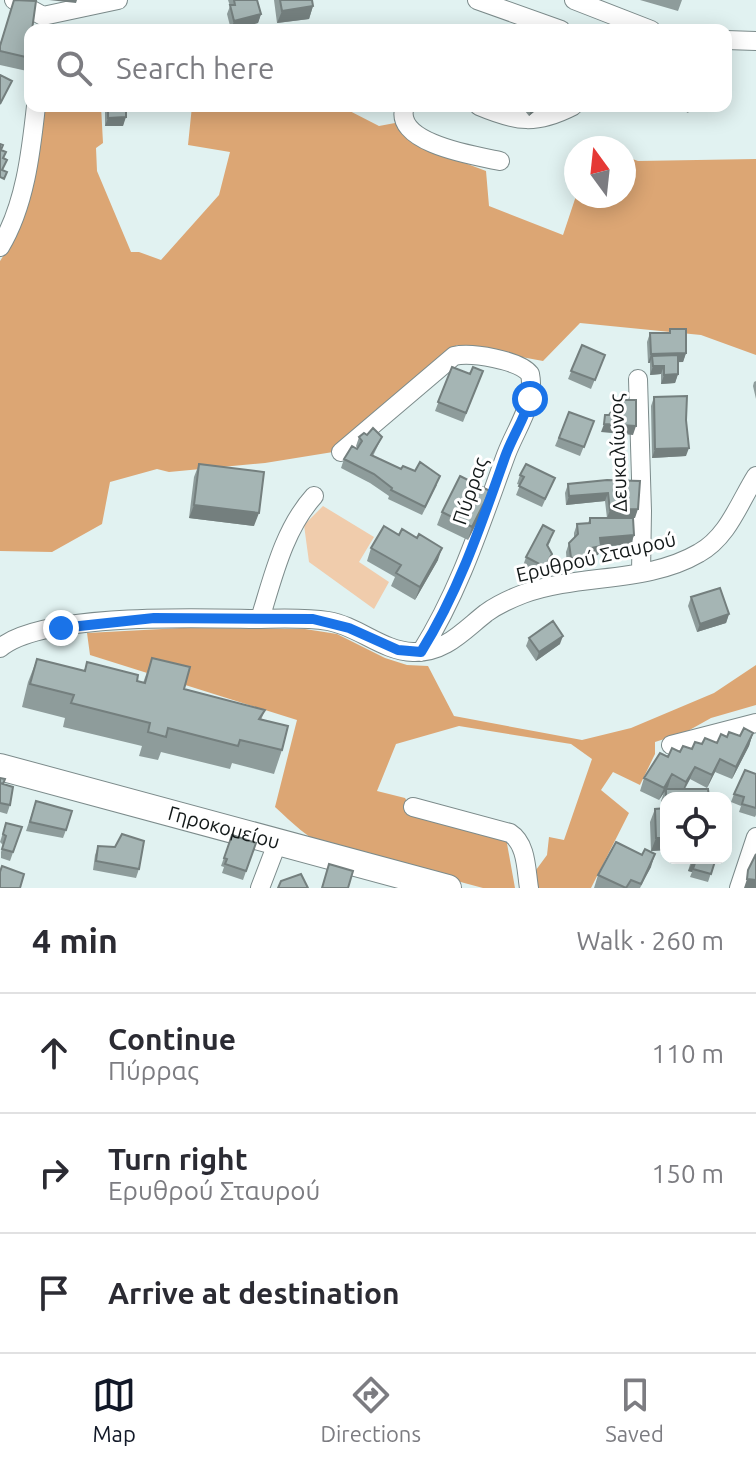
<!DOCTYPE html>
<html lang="en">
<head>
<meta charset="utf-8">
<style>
  body { margin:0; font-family:Ubuntu,sans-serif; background:#f7f7f7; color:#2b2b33 }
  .controls { position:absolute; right:24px; bottom:24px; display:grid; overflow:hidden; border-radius:16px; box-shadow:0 4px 20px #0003 }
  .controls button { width:72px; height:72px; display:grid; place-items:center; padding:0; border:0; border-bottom:2px solid #e1e1e2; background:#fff; color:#2b2b33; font:40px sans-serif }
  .compass { position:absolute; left:564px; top:136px; width:72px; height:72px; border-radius:50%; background:#fff; box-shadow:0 4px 20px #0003; rotate:345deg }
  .stop { position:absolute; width:24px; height:24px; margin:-18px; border:6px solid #1a73e8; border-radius:50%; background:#fff }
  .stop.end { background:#1a73e8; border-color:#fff; box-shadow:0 2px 8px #0008 }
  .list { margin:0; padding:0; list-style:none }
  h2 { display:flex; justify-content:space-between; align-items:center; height:104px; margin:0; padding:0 32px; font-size:34px }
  h2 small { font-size:26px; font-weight:400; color:#7c7c81 }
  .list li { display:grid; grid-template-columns:52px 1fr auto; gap:24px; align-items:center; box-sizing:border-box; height:120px; padding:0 32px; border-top:2px solid #e1e1e2 }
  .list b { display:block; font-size:30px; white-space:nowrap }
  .list p { margin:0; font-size:26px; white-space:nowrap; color:#7c7c81 }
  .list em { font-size:26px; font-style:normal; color:#7c7c81 }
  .icon { flex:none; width:44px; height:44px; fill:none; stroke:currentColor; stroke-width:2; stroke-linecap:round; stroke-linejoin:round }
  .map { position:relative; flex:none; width:756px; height:888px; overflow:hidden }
  .search { position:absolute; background:#fff; box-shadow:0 4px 20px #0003; left:24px; right:24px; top:24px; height:88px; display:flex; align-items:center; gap:20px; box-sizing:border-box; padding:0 28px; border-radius:16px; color:#7c7c81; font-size:30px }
  .sheet { height:464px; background:#fff }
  nav { display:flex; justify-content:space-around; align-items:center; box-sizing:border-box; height:112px; border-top:2px solid #e1e1e2; background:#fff; font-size:22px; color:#7c7c81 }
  nav a { display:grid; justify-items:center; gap:4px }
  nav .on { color:#111827 }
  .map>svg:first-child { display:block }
  .green { fill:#f0ccac }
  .forest { fill:#dca674 }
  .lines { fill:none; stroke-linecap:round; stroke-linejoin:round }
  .minor-casing { stroke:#7c8b8b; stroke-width:20 }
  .secondary-casing { stroke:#7c8b8b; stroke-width:28 }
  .minor { stroke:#fff; stroke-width:18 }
  .secondary { stroke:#fff; stroke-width:26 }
  .wall { fill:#8e9c9b }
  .shaded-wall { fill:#747f7e }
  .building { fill:#a5b5b4; stroke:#747f7e; stroke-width:2 }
  .route { stroke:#1a73e8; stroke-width:10 }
  .labels { text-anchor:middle; stroke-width:6; stroke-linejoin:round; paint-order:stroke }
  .street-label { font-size:20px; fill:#131919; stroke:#fff }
</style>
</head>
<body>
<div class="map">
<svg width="756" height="888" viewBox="0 0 756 888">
  <rect width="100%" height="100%" fill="#e1f2f1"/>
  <path class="green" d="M323,506L374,537L359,562L389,582L374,609L309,562L304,525Z"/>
  <path class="forest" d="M79,106H101L103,143L96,148L97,171L131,252H139L161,260L219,195L230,152L188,145L192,106H340L379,126L395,123L412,143L486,171L489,206L563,235L576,196H624V156L638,161L756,159V355L701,335L580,323L543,361L457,345L333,452L265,463L169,472L157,469L110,482L102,524L52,552L0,551V261L9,247L42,110L77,111Z
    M181,628L305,629L337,634L385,658L407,665L428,666L454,716L582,740L631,728L714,693L756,665V705L711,718L686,732L655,742V754L640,785L613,772L601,790L629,813L591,888H538L536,870L547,855L549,837L564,840L592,759L571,744L459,726L396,744L377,791L405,798L415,814L506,838L515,888H483L330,847C307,839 293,823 275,807L297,720L90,655L87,633Z"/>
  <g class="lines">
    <g class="minor-casing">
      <path id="minor" d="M14,0L43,16L118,0
        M477,0L561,30
        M574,0L651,30
        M726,40L756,41
        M405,106C391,143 476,156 500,161
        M479,106C517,122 536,125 573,106
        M0,247C25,206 31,152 36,106
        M638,379L642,511L641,573
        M341,452L454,356C471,352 519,360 530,374C536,403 516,428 506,455C481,523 460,590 421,652
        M260,619C273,577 284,529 314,496
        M0,648C42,613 194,618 250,619C276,619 303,617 328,621C358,626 382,651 413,652C445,653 463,631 486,613C497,605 510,599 523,594C580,573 646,584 699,553C728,537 739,503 756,476
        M671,745L756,723
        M413,807L510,833C527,844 526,870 529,888
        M260,888L278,841
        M739,888L756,837"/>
    </g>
    <g class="secondary-casing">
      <g id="secondary">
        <path id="s1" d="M0,767L448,888"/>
      </g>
    </g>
    <use href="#minor" class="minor"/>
    <use href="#secondary" class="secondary"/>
  </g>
  <path class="wall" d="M14,0L30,30V62L27,71L0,65V44Z
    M228,0H257L261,14L258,23L231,30L227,14L230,6Z
    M274,0H312L313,6L309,19L277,23Z
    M640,0H682L678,11Z
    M105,106H126L123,126H105Z
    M521,106H541L529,116Z
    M663,106H676L672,111Z
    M676,106H693L688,113Z
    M670,329L686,353L683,362H678V374L675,383L661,384V374L650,375V363H648L647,342L650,333H669Z
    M582,345L605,355L591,389L568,379Z
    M452,367L470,374L483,371L463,422L435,411Z
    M756,381V399L753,386L754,382Z
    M654,397L686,420V456L652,458L651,406Z
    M569,412L594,421L580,456L555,446Z
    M367,435L382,437L373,456L437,485L422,515L388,499L389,496L370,483L341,468L344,459L357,448L356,446L359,437Z
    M199,464L254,526L189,518L194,477Z
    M520,475L555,478L542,507L516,495L520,485L517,484Z
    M607,480L635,518H607L605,501L566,505L565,493L568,484Z
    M490,491L486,504L468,540L437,525L442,512Z
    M590,518L634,535L631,544L601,547L598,555L592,556L589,565L567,567L566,552L569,543L574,538V533L577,524L588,523Z
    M551,540L548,546L552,554L542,576L523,566L526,557Z
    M371,548L438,560L415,600L391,586L395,577L367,561Z
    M691,597L729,614L726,623L697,632L688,606Z
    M529,638L560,644L536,661L526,646Z
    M152,658L184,689L265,710L261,720L282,750L274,774L232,763L230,769L161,752L158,760L139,756L142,746L63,727L65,718L22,707L28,682L37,659L84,671L87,662L143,683Z
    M753,733L749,746L732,779L715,772L707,788L690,779L685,789L666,798V850L651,851L650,822L655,809L662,808L661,801L664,792L659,800L640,791L644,778L680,752L692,749L702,744L717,743L727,737Z
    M756,774V815L755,817L739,812L741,806L731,802L734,794Z
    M0,778L10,805L7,814L0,812Z
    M36,801L66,830L63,838L26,831Z
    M6,823L22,827L10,861L1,858V852L3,845L0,842Z
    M232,835L256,843L243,880L222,873L224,867L221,866Z
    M98,846L139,869L136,878L93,870L95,855Z
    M692,858H716L708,882L690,877L692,872L688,871Z
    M651,867L640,888H594L598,875Z"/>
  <path class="shaded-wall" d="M49,0H77L76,3Z
    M313,6L309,19L277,23L282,11Z
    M261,14L258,23L231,30L234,21Z
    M533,106H541L529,116L532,107Z
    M126,117L123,126H105L108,118Z
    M686,353L683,362L652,363V356L650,363H648L651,354Z
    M653,366H664L661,374L650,375Z
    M678,374L675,383L661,384L664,375Z
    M604,424L636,426L633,435L601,432Z
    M689,448L686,456L652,458L655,449Z
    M490,491L486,504L468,540L472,527Z
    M608,493L605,501L566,505L569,496Z
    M194,505L259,513L254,526L189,518Z
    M638,509L635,518H607L610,510Z
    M634,535L631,544L601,547L598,555L588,556L591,548L600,538Z
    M442,548L438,560L415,600L420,587Z
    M592,557L589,565L567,567L571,558Z
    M729,614L726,623L697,632L700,624Z
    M563,636L560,644L536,661L539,652Z
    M753,733L749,746L732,779L736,767Z
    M720,759L715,772L707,788L712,775Z
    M695,767L690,779L681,795L686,782Z
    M672,774L668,787L659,800L664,788Z
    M656,838H666V850L651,851Z
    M655,854L651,867L639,888L641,884Z
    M692,863H695L692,872L688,871Z
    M747,879L756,880V888H744Z"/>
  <path class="building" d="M14,0L36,1L32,30H30V58L0,51V46Z
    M234,0H257L261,14L234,21L230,5H235Z
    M280,0H312L313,6L282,11Z
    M0,75L12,81L0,104Z
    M108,106H126V117L108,118Z
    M0,144L3,145L1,150L6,152L3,158L7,160L2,170L7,172L4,179L0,177Z
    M670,329H686V353L651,354L650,333H670Z
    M582,345L605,355L595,380L571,371Z
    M678,355V374L664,375V366H653L652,356Z
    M452,367L470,374L473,367L483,371L466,413L438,402Z
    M687,396L686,420L689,448L655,449L654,397Z
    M619,400H636V426L604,424L605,415H609Z
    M569,412L594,421L584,447L559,438Z
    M373,428L382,437L371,455L401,469L403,466L415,471L420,462L440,476L425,507L391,490L392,488L374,474L344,459L352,446L357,449L362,441L359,437L364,433L367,435Z
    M199,464L264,472L259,513L194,505Z
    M526,464L555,478L545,499L519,486L524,477L520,475Z
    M460,476L490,491L472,527L442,512Z
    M607,480L640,481L638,509L610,510L608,493L569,496L568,484Z
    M590,518H633L634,535L600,538L601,546L591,548L592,557L571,558L569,543L578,534L577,524L590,523Z
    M543,525L554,531L547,545L552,554L545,567L526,557Z
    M384,526L399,535L402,529L417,538L419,534L442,548L420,587L396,573L401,565L371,548Z
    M720,588L729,614L700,624L691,597Z
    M553,621L563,636L539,652L529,638Z
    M152,658L190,667L184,689L265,710L259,719L288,726L282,750L240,740L238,746L168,728L166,737L148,732L150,723L71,703L74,695L30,684L37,659L85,671L87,662L138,675L137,681L145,683Z
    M744,728L753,733L736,767L720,759L712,775L695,767L686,782L672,774L664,788L644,778L660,753L668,757L672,748L680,752L683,746L692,749L695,742L702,744L705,738L717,743L721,734L727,737L729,732L740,736Z
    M745,770L756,774V808L742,804L744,797L734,794Z
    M0,778L5,779L3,784L0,783Z
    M0,783L13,787L10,805L0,803Z
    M666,789H708L709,798H666Z
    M36,801L72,811L66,830L30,822Z
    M666,808V838H656L655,809Z
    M6,823L22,827L13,852L2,849L6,836L3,834Z
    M122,834L144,841L139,869L96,861L98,846L115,847Z
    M232,835L256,843L246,871L225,864L227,859L224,858Z
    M616,842L642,855L645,849L655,854L641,884L631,880L626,888L598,875Z
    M756,854V880L747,879L748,870Z
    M693,858H716L711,874L693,869L695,863H692Z
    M329,864L353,871L348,888H322Z
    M2,866L24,874L20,888H0V872Z
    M301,874L308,888H278L281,881Z"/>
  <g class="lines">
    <path class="route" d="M61,628L154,618L313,619L349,628L398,650L421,652C459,591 481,525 505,457C512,437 524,420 530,399"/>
  </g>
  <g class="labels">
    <g class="street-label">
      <text transform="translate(618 453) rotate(-92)" y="7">Δευκαλίωνος</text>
      <text transform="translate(470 491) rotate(-71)" y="7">Πύρρας</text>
      <text transform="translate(596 557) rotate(-13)" y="7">Ερυθρού Σταυρού</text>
      <text dy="7" stroke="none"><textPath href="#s1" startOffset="232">Γηροκομείου</textPath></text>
    </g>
  </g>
</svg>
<div class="controls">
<button><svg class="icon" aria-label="locate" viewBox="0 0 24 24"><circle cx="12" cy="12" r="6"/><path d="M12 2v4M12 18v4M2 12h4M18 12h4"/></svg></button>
</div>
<svg class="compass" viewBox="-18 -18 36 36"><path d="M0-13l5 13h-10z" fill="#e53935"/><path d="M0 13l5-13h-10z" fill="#7c7c81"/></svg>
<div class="stop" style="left:530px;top:399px"></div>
<div class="stop end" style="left:61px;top:628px"></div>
<div class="search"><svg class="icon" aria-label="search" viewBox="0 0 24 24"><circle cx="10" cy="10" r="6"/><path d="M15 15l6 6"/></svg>Search here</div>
</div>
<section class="sheet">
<h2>4 min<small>Walk · 260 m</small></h2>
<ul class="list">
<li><svg class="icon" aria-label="ahead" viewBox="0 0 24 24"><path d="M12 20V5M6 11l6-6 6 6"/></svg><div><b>Continue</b><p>Πύρρας</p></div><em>110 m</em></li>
<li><svg class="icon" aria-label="right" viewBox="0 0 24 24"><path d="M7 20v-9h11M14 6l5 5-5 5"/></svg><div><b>Turn right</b><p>Ερυθρού Σταυρού</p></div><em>150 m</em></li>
<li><svg class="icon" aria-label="arrive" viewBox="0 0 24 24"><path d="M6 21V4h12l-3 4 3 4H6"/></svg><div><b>Arrive at destination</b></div></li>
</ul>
</section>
<nav>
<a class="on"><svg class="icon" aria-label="map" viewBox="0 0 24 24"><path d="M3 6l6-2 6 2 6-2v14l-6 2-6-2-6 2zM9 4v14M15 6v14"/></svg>Map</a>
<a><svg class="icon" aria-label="directions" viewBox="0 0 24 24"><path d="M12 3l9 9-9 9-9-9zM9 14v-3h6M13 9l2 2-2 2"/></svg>Directions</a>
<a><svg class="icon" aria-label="saved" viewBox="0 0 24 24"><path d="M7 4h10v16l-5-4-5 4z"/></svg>Saved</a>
</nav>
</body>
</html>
